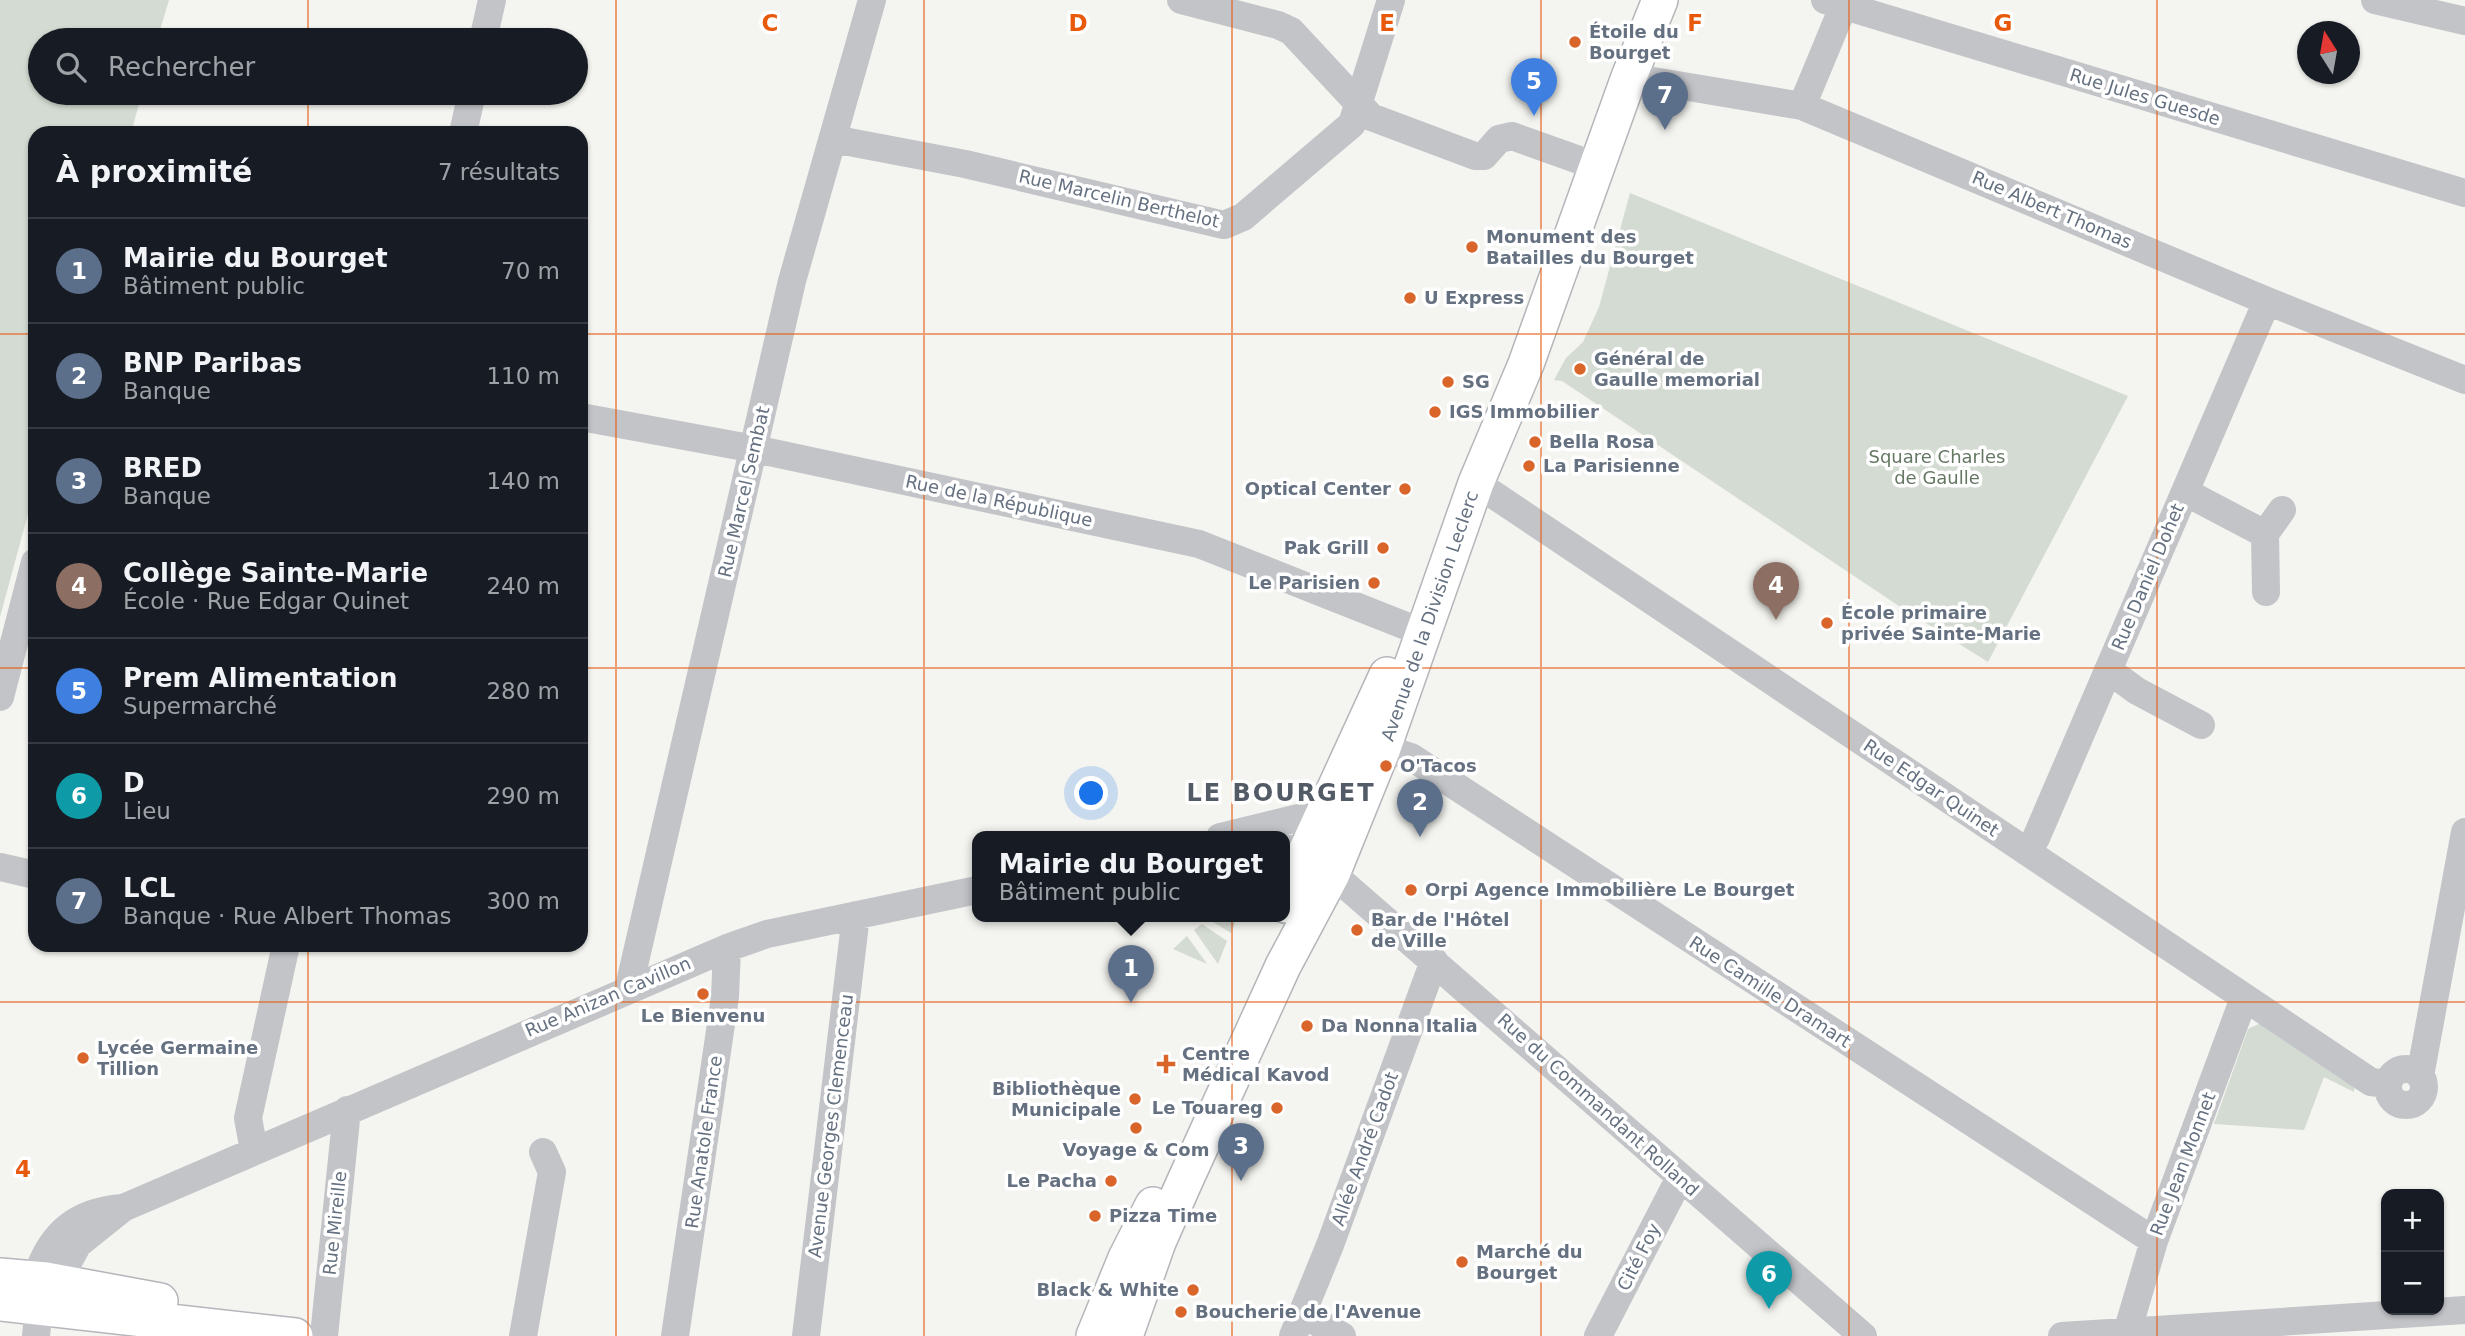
<!DOCTYPE html>
<html lang="fr">
<head>
<meta charset="utf-8">
<style>
  body { margin:0; font-family:"DejaVu Sans",sans-serif; background:#20242c; color:#f1f3f6 }
  .controls { position:absolute; right:21px; bottom:21px; display:grid; overflow:hidden; border-radius:14px; box-shadow:0 2px 5px #0004 }
  .controls button { width:63px; height:63px; display:grid; place-items:center; padding:0; border:0; border-bottom:2px solid #363941; background:#171b24; color:#f1f3f6; font:35px sans-serif }
  .compass { position:absolute; left:2297px; top:21px; width:63px; height:63px; border-radius:50%; background:#171b24; box-shadow:0 2px 5px #0004; rotate:349deg }
  .you { position:absolute; left:1092px; top:794px; width:24px; height:24px; margin:-18px; border:5px solid #fff; border-radius:50%; background:#1a73e8; box-shadow:0 0 0 10px #1a73e833 }
  .badge { display:grid; place-items:center; width:46px; height:46px; border-radius:50%; background:#da652b; color:#fff; font-size:23px; font-weight:700 }
  .pin { position:absolute; translate:-50% -58px; filter:drop-shadow(0 2px 4px #0008) }
  .pin::after { content:''; position:absolute; top:37px; width:24px; height:21px; background:inherit; clip-path:polygon(0 0,100% 0,50% 100%) }
  .popup { position:absolute; left:972px; top:831px; width:318px; height:91px; box-sizing:border-box; display:grid; place-content:center; border-radius:14px; background:#171b24; filter:drop-shadow(0 2px 5px #0005); font-size:23px; white-space:nowrap; color:#9ea1a6 }
  .popup b { font-size:26px; color:#f1f3f6 }
  .popup::after { content:''; position:absolute; left:50%; top:100%; margin-left:-14px; border:14px solid transparent; border-top-color:#171b24 }
  .list { margin:0; padding:0; list-style:none }
  h2 { display:flex; justify-content:space-between; align-items:center; height:91px; margin:0; padding:0 28px; font-size:30px }
  h2 small { font-size:23px; font-weight:400; color:#9ea1a6 }
  .list li { display:grid; grid-template-columns:46px 1fr auto; gap:21px; align-items:center; box-sizing:border-box; height:105px; padding:0 28px; border-top:2px solid #363941 }
  .list b { display:block; font-size:26px; white-space:nowrap }
  .list p { margin:0; font-size:23px; white-space:nowrap; color:#9ea1a6 }
  .list em { font-size:23px; font-style:normal; color:#9ea1a6 }
  .icon { flex:none; width:38px; height:38px; fill:none; stroke:currentColor; stroke-width:2; stroke-linecap:round; stroke-linejoin:round }
  .map { position:relative; flex:none; width:2465px; height:1336px; overflow:hidden }
  .search { position:absolute; background:#171b24; box-shadow:0 2px 5px #0004; left:28px; top:28px; width:560px; height:77px; display:flex; align-items:center; gap:18px; box-sizing:border-box; padding:0 24px; border-radius:38px; color:#9ea1a6; font-size:26px }
  .panel { position:absolute; background:#171b24; box-shadow:0 2px 5px #0004; left:28px; top:126px; width:560px; height:826px; border-radius:21px }
  .map>svg:first-child { display:block }
  .green { fill:#d4dbd2 }
  .lines { fill:none; stroke-linecap:round; stroke-linejoin:round }
  .major-casing { stroke:#b3b6ba; stroke-width:38 }
  .minor { stroke:#c2c4c8; stroke-width:28 }
  .major { stroke:#fff; stroke-width:35 }
  .grid { fill:none; stroke:#e8590c; stroke-width:2; stroke-opacity:0.55 }
  .poi-dot { fill:#da652b; stroke:#fff; stroke-width:2.5 }
  .labels { text-anchor:middle; stroke-width:7; stroke-linejoin:round; paint-order:stroke }
  .poi-label { font-size:18px; font-weight:bold; fill:#657180; stroke:#fff; text-anchor:start }
  .street-label { font-size:18px; fill:#657180; stroke:#fff }
  .park-label { font-size:18px; fill:#657863; stroke:#fff }
  .district-label { font-size:24px; font-weight:bold; letter-spacing:2px; fill:#525b66; stroke:#fff }
  .grid-label { font-size:23px; text-anchor:middle; font-weight:bold; fill:#e8590c; stroke:#fff; stroke-width:7; stroke-linejoin:round; paint-order:stroke }
</style>
</head>
<body>
<div class="map">
<svg width="2465" height="1336" viewBox="0 0 2465 1336">
  <rect width="100%" height="100%" fill="#f4f4f0"/>
  <path class="green" d="M0,0H169L157,40H40V93H142L131,133H35V488L0,617Z
    M1630,193L2128,396L1988,662L1902,608L1562,381L1554,380L1566,358L1583,342L1599,307Z
    M1226,917L1235,923L1231,933L1208,919Z
    M1202,924L1227,941L1218,964L1194,930Z
    M1187,936L1207,964L1173,949Z
    M2261,1023L2355,1085L2354,1092L2324,1077L2304,1130L2214,1124L2248,1029Z"/>
  <g class="lines">
    <g class="major-casing">
      <path id="major" d="M1285,905L1303,858L1387,675
        M0,1276L46,1280L160,1301
        M0,1303L295,1336
        M1094,1336L1126,1258L1153,1205
        M1125,1336L1158,1242L1184,1183L1283,966L1332,874L1383,748L1476,483L1526,364L1629,77L1660,0"/>
    </g>
    <path class="minor" d="M1181,0L1278,25L1291,31L1371,117L1475,156H1484L1499,139L1512,136L1579,160
      M1825,0L2465,193
      M2375,0L2465,21
      M483,40L492,0
      M1629,77L1802,106L2267,301L2465,380
      M1802,106L1846,0
      M463,133L472,93
      M833,139L965,164L1224,225L1243,217L1352,124L1391,0
      M581,417L755,449L1199,544L1406,626
      M1476,483L2371,1082L2388,1084
      M2185,492L2265,534
      M2266,592L2265,534L2282,510
      M2108,670L2137,691L2201,725
      M0,697L35,562
      M1383,748L1411,757L2154,1241
      M1220,837L1302,817L1318,825L1324,844
      M1285,847L1344,884L1863,1336
      M2027,852L2036,838L2267,301
      M0,867L35,875
      M629,987L792,281L872,0
      M2388 1087a18 18 0 1 1 36 0a18 18 0 1 1-36 0Z
      M2420,1076L2465,832
      M254,1151L248,1118L286,945
      M123,1208L78,1244L61,1275L46,1280L41,1265C57,1227 83,1211 123,1208L727,948L767,934L977,890
      M1302,1314L1342,1336
      M36,1336L39,1307
      M324,1336L347,1110
      M523,1336L552,1172L543,1152
      M675,1336L725,997L727,948
      M806,1336L856,915
      M1293,1336L1330,1245L1434,961
      M1598,1336L1674,1189L1683,1180
      M2062,1336L2465,1310
      M2126,1336L2154,1241L2244,998"/>
    <use href="#major" class="major"/>
  </g>
  <path class="grid" d="M308,0V40M616,0V1336M924,0V1336M1232,0V1336M1541,0V1336M1849,0V1336M2157,0V1336M308,93V133M0,334H35M581,334H2465M0,668H35M581,668H2465M308,945V1336M0,1002H2465"/>
  <g class="poi-dot">
    <circle cx="1575" cy="42" r="7"/>
    <circle cx="1472" cy="247" r="7"/>
    <circle cx="1410" cy="298" r="7"/>
    <circle cx="1580" cy="369" r="7"/>
    <circle cx="1448" cy="382" r="7"/>
    <circle cx="1435" cy="412" r="7"/>
    <circle cx="1535" cy="442" r="7"/>
    <circle cx="1529" cy="466" r="7"/>
    <circle cx="1405" cy="489" r="7"/>
    <circle cx="1383" cy="548" r="7"/>
    <circle cx="1374" cy="583" r="7"/>
    <circle cx="1827" cy="623" r="7"/>
    <circle cx="1386" cy="766" r="7"/>
    <circle cx="1411" cy="890" r="7"/>
    <circle cx="1357" cy="930" r="7"/>
    <circle cx="703" cy="994" r="7"/>
    <circle cx="1307" cy="1026" r="7"/>
    <circle cx="83" cy="1058" r="7"/>
    <path d="M1162.5 1053.5h7v7h7v7h-7v7h-7v-7h-7v-7h7z"/>
    <circle cx="1135" cy="1099" r="7"/>
    <circle cx="1277" cy="1108" r="7"/>
    <circle cx="1136" cy="1128" r="7"/>
    <circle cx="1111" cy="1181" r="7"/>
    <circle cx="1095" cy="1216" r="7"/>
    <circle cx="1462" cy="1262" r="7"/>
    <circle cx="1193" cy="1290" r="7"/>
    <circle cx="1181" cy="1312" r="7"/>
  </g>
  <g class="labels">
    <g class="poi-label">
      <text x="1589" y="38">Étoile du<tspan x="1589" dy="21">Bourget</tspan></text>
      <text x="1486" y="243">Monument des<tspan x="1486" dy="21">Batailles du Bourget</tspan></text>
      <text x="1424" y="304">U Express</text>
      <text x="1594" y="365">Général de<tspan x="1594" dy="21">Gaulle memorial</tspan></text>
      <text x="1462" y="388">SG</text>
      <text x="1449" y="418">IGS Immobilier</text>
      <text x="1549" y="448">Bella Rosa</text>
      <text x="1543" y="472">La Parisienne</text>
      <text x="1391" y="495" text-anchor="end">Optical Center</text>
      <text x="1369" y="554" text-anchor="end">Pak Grill</text>
      <text x="1360" y="589" text-anchor="end">Le Parisien</text>
      <text x="1841" y="619">École primaire<tspan x="1841" dy="21">privée Sainte-Marie</tspan></text>
      <text x="1400" y="772">O'Tacos</text>
      <text x="1425" y="896">Orpi Agence Immobilière Le Bourget</text>
      <text x="1371" y="926">Bar de l'Hôtel<tspan x="1371" dy="21">de Ville</tspan></text>
      <text x="703" y="1022" text-anchor="middle">Le Bienvenu</text>
      <text x="1321" y="1032">Da Nonna Italia</text>
      <text x="97" y="1054">Lycée Germaine<tspan x="97" dy="21">Tillion</tspan></text>
      <text x="1182" y="1060">Centre<tspan x="1182" dy="21">Médical Kavod</tspan></text>
      <text x="1121" y="1095" text-anchor="end">Bibliothèque<tspan x="1121" dy="21">Municipale</tspan></text>
      <text x="1263" y="1114" text-anchor="end">Le Touareg</text>
      <text x="1136" y="1156" text-anchor="middle">Voyage &amp; Com</text>
      <text x="1097" y="1187" text-anchor="end">Le Pacha</text>
      <text x="1109" y="1222">Pizza Time</text>
      <text x="1476" y="1258">Marché du<tspan x="1476" dy="21">Bourget</tspan></text>
      <text x="1179" y="1296" text-anchor="end">Black &amp; White</text>
      <text x="1195" y="1318">Boucherie de l'Avenue</text>
    </g>
    <g class="street-label">
      <text transform="translate(2145 97) rotate(17)" y="6">Rue Jules Guesde</text>
      <text transform="translate(1119 199) rotate(13)" y="6">Rue Marcelin Berthelot</text>
      <text transform="translate(2052 210) rotate(23)" y="6">Rue Albert Thomas</text>
      <text transform="translate(744 492) rotate(-77)" y="6">Rue Marcel Sembat</text>
      <text transform="translate(999 501) rotate(12)" y="6">Rue de la République</text>
      <text transform="translate(2148 577) rotate(-67)" y="6">Rue Daniel Dohet</text>
      <text transform="translate(1430 616) rotate(-71)" y="6">Avenue de la Division Leclerc</text>
      <text transform="translate(1931 788) rotate(34)" y="6">Rue Edgar Quinet</text>
      <text transform="translate(1770 992) rotate(33)" y="6">Rue Camille Dramart</text>
      <text transform="translate(608 997) rotate(-23)" y="6">Rue Anizan Cavillon</text>
      <text transform="translate(1598 1105) rotate(42)" y="6">Rue du Commandant Rolland</text>
      <text transform="translate(831 1126) rotate(-83)" y="6">Avenue Georges Clemenceau</text>
      <text transform="translate(704 1142) rotate(-82)" y="6">Rue Anatole France</text>
      <text transform="translate(1365 1149) rotate(-70)" y="6">Allée André Cadot</text>
      <text transform="translate(2183 1164) rotate(-69)" y="6">Rue Jean Monnet</text>
      <text transform="translate(335 1223) rotate(-84)" y="6">Rue Mireille</text>
      <text transform="translate(1639 1257) rotate(-63)" y="6">Cité Foy</text>
    </g>
    <g class="park-label">
      <text x="1937" y="463">Square Charles<tspan x="1937" dy="21">de Gaulle</tspan></text>
    </g>
    <g class="district-label">
      <text x="1281" y="801">LE BOURGET</text>
    </g>
  </g>
  <g class="grid-label">
    <text x="770" y="31">C</text>
    <text x="1078" y="31">D</text>
    <text x="1387" y="31">E</text>
    <text x="1695" y="31">F</text>
    <text x="2003" y="31">G</text>
    <text x="23" y="1177">4</text>
  </g>
</svg>
<div class="controls">
<button>+</button>
<button>−</button>
</div>
<svg class="compass" viewBox="-18 -18 36 36"><path d="M0-13l5 13h-10z" fill="#e53935"/><path d="M0 13l5-13h-10z" fill="#9ea1a6"/></svg>
<div class="you"></div>
<div class="pin badge" style="left:1131px;top:1003px;background:#5c6f8a">1</div>
<div class="popup"><b>Mairie du Bourget</b>Bâtiment public</div>
<div class="pin badge" style="left:1420px;top:837px;background:#5c6f8a">2</div>
<div class="pin badge" style="left:1241px;top:1181px;background:#5c6f8a">3</div>
<div class="pin badge" style="left:1776px;top:620px;background:#8d6e63">4</div>
<div class="pin badge" style="left:1534px;top:116px;background:#3f7fe0">5</div>
<div class="pin badge" style="left:1769px;top:1309px;background:#0f9aa8">6</div>
<div class="pin badge" style="left:1665px;top:130px;background:#5c6f8a">7</div>
<div class="search"><svg class="icon" aria-label="search" viewBox="0 0 24 24"><circle cx="10" cy="10" r="6"/><path d="M15 15l6 6"/></svg>Rechercher</div>
<section class="panel">
<h2>À proximité<small>7 résultats</small></h2>
<ul class="list">
<li><span class="badge" style="background:#5c6f8a">1</span><div><b>Mairie du Bourget</b><p>Bâtiment public</p></div><em>70 m</em></li>
<li><span class="badge" style="background:#5c6f8a">2</span><div><b>BNP Paribas</b><p>Banque</p></div><em>110 m</em></li>
<li><span class="badge" style="background:#5c6f8a">3</span><div><b>BRED</b><p>Banque</p></div><em>140 m</em></li>
<li><span class="badge" style="background:#8d6e63">4</span><div><b>Collège Sainte-Marie</b><p>École · Rue Edgar Quinet</p></div><em>240 m</em></li>
<li><span class="badge" style="background:#3f7fe0">5</span><div><b>Prem Alimentation</b><p>Supermarché</p></div><em>280 m</em></li>
<li><span class="badge" style="background:#0f9aa8">6</span><div><b>D</b><p>Lieu</p></div><em>290 m</em></li>
<li><span class="badge" style="background:#5c6f8a">7</span><div><b>LCL</b><p>Banque · Rue Albert Thomas</p></div><em>300 m</em></li>
</ul>
</section>
</div>
</body>
</html>
